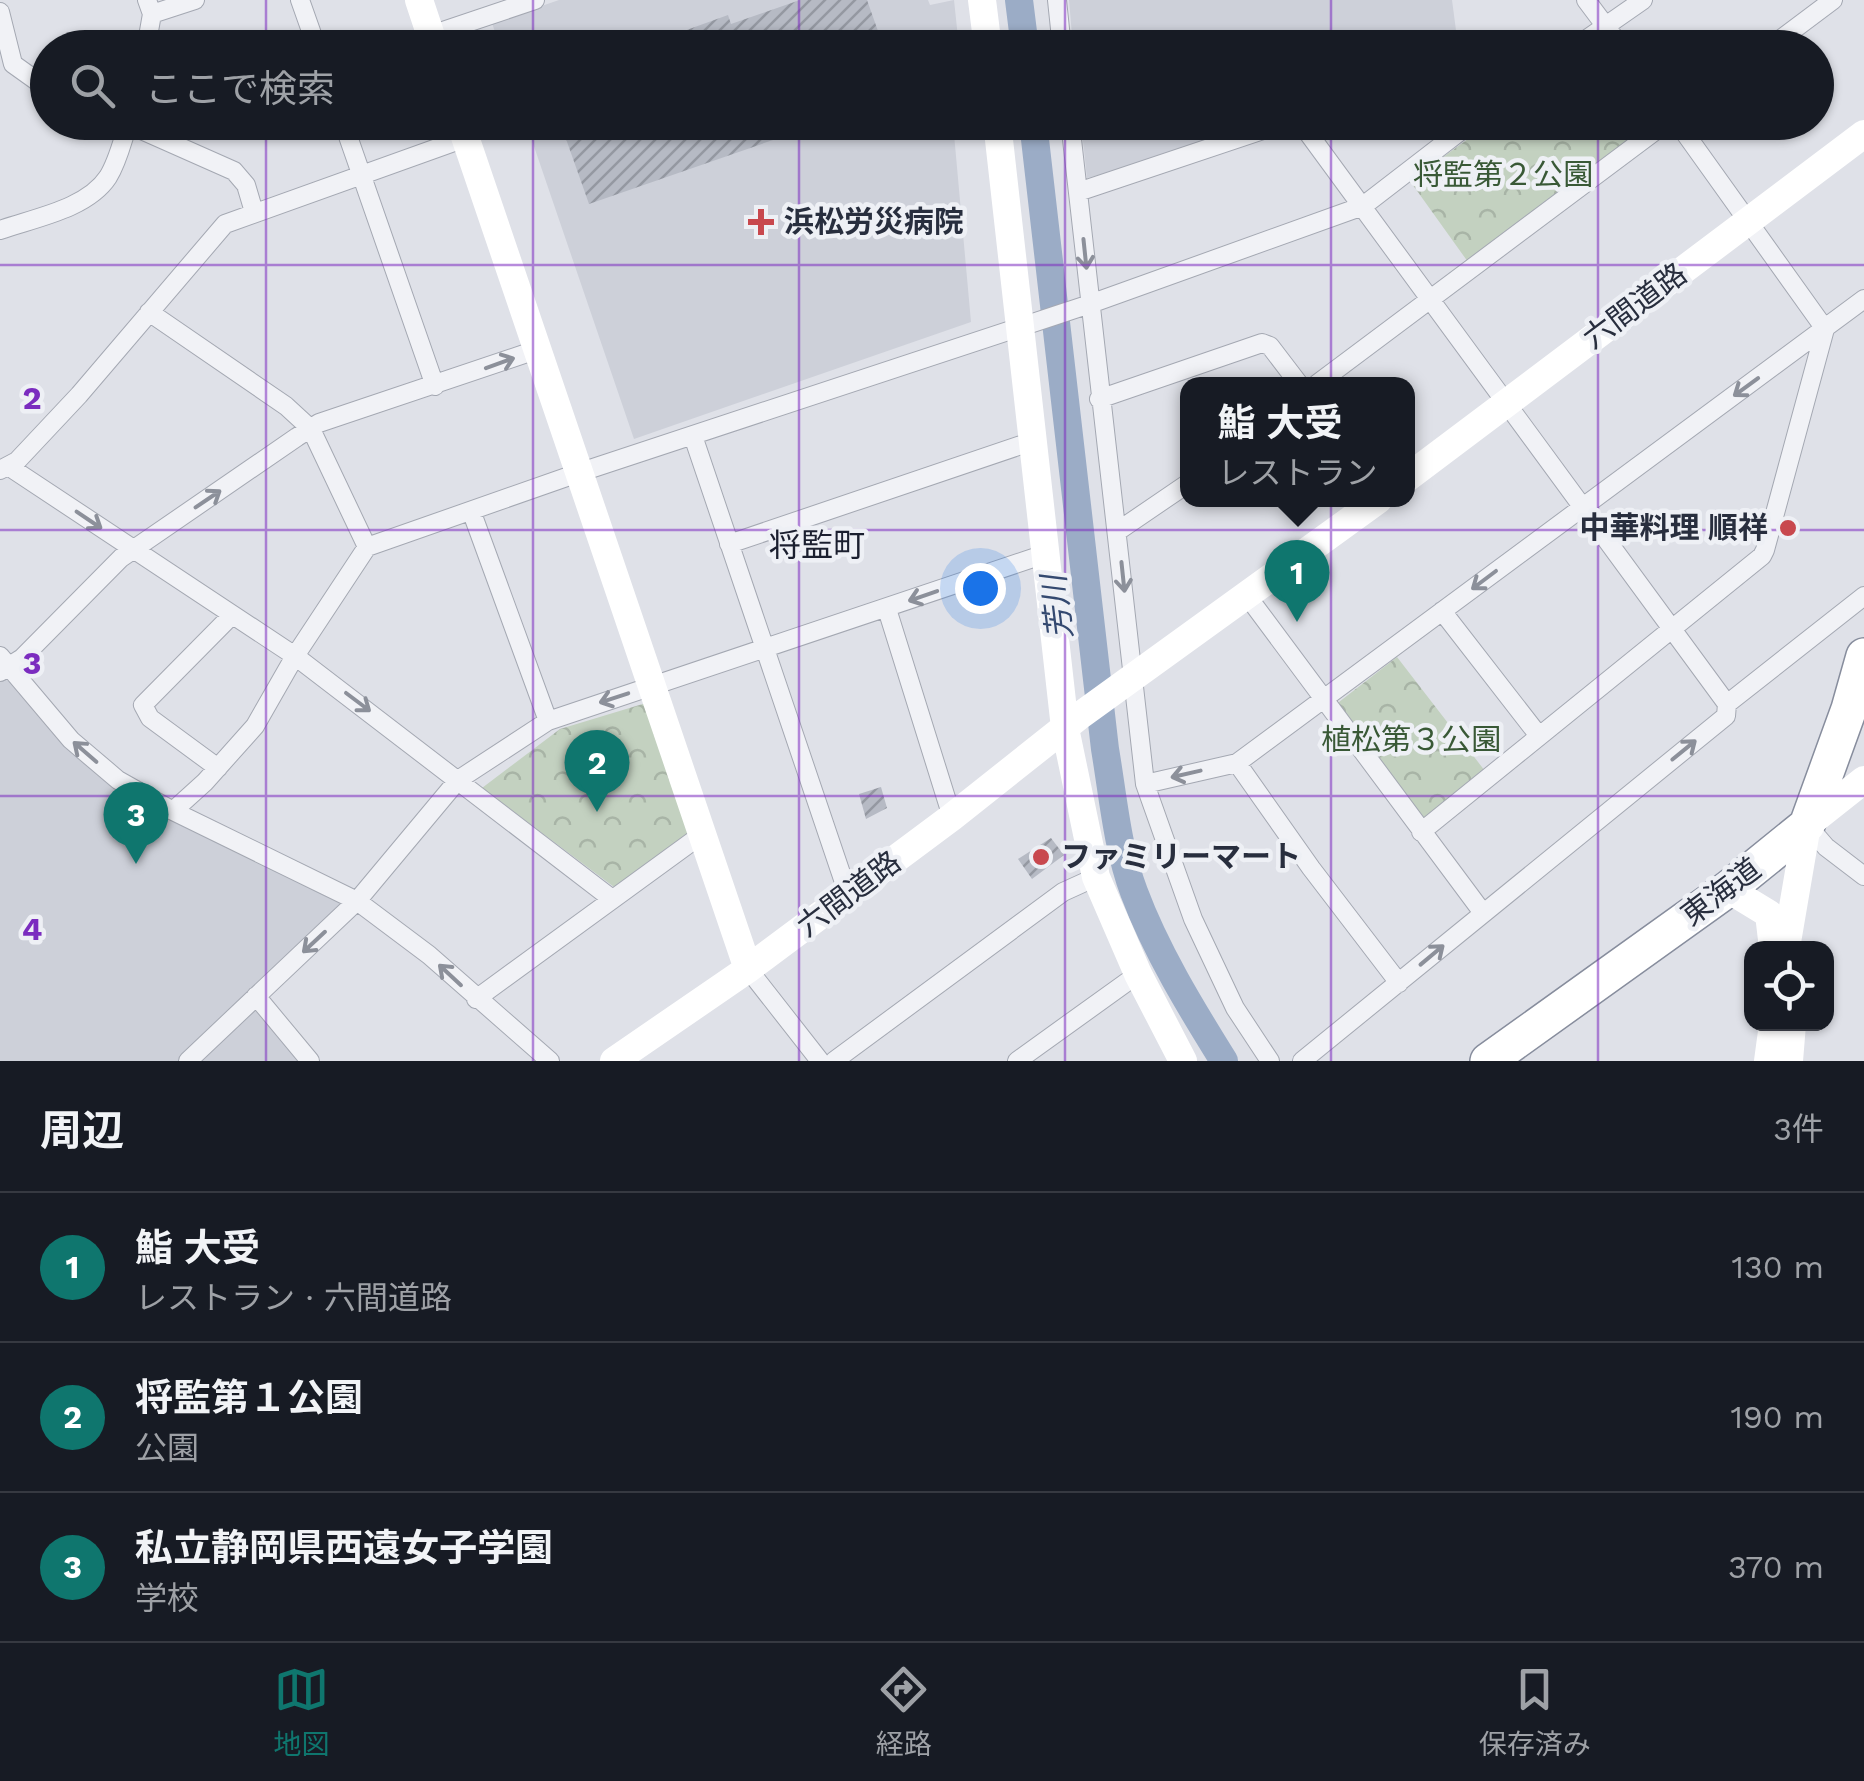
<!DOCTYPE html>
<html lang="ja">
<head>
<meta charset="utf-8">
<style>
  body { margin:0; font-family:"Work Sans","Noto Sans JP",sans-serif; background:#242831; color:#f1f3f6 }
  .controls { position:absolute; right:30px; bottom:30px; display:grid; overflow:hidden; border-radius:20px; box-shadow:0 2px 8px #0004 }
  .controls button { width:90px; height:90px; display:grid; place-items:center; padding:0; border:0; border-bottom:2px solid #363941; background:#171b24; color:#f1f3f6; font:50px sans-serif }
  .you { position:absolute; left:980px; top:588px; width:35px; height:35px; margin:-25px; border:8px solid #fff; border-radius:50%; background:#1a73e8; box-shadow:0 0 0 15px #1a73e833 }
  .badge { display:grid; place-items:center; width:65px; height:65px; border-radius:50%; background:#0f766e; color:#fff; font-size:32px; font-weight:700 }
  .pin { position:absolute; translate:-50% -82px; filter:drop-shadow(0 2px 5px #0008) }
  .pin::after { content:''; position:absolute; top:52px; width:35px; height:30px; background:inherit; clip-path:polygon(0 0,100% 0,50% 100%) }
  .popup { position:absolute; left:1180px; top:377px; width:235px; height:130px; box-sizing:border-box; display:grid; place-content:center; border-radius:20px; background:#171b24; filter:drop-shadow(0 2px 8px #0005); font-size:32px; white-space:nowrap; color:#9ea1a6 }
  .popup b { font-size:38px; color:#f1f3f6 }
  .popup::after { content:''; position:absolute; left:50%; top:100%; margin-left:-20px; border:20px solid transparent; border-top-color:#171b24 }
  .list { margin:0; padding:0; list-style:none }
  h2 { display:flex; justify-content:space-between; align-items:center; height:130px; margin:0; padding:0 40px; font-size:42px }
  h2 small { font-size:32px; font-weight:400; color:#9ea1a6 }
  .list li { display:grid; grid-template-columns:65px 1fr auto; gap:30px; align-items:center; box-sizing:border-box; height:150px; padding:0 40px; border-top:2px solid #363941 }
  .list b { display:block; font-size:38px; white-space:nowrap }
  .list p { margin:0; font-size:32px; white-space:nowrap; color:#9ea1a6 }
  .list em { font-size:32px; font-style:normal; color:#9ea1a6 }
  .icon { flex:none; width:55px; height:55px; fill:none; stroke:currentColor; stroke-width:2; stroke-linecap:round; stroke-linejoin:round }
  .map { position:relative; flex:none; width:1864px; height:1061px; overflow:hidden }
  .search { position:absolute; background:#171b24; box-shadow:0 2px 8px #0004; left:30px; right:30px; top:30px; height:110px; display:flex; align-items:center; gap:25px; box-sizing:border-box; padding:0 35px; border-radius:55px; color:#9ea1a6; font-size:38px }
  .sheet { height:580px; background:#171b24 }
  nav { display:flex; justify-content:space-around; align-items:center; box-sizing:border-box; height:140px; border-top:2px solid #363941; background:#171b24; font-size:28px; color:#9ea1a6 }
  nav a { display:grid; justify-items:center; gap:5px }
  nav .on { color:#0f766e }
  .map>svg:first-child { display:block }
  .built { fill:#cdd0d9 }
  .park { fill:url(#park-crowns) }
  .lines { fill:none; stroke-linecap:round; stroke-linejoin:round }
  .river { stroke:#9bacc6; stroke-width:28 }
  .building { fill:url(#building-hatch) }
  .street-casing { stroke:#a4a8b2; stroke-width:20 }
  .highway-casing { stroke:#878d9d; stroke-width:38 }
  .street { stroke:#f1f2f6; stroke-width:18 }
  .secondary { stroke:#fff; stroke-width:28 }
  .highway { stroke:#fff; stroke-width:35 }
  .oneway { stroke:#8c909a }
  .grid { fill:none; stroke:#7b2cbf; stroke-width:2.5; stroke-opacity:0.55 }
  .poi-dot { fill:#c8484e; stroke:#eef0f5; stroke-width:4 }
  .labels { text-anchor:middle; stroke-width:9; stroke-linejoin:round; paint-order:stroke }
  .park-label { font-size:30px; fill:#395936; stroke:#eef0f5 }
  .poi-label { font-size:30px; font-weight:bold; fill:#282e3e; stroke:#eef0f5; text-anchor:start }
  .street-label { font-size:30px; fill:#282e3e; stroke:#eef0f5 }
  .neighbourhood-label { font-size:32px; fill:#1b1f2f; stroke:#eef0f5 }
  .water-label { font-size:32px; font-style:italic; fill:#344970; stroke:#eef0f5 }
  .grid-label { font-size:32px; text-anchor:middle; font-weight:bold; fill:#7b2cbf; stroke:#eef0f5; stroke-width:9; stroke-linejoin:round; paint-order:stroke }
</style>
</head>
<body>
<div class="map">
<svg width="1864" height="1061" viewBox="0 0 1864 1061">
  <defs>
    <pattern id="park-crowns" width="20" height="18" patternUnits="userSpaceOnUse" patternTransform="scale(2.5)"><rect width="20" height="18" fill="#c3d1c0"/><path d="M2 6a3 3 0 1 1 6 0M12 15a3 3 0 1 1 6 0" fill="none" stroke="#a8b4a6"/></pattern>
    <pattern id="building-hatch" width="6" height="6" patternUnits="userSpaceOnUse" patternTransform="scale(2.5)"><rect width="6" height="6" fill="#b6bac4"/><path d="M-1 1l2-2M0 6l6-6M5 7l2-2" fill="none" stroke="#9498a1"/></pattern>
  </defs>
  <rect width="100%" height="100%" fill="#dfe1e8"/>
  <path class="built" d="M559,0H928L930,5L954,0L959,47H500L492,23Z
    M1069,0H1452L1457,38L1437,48L1073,47Z
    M526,123H953L971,322L634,439Z
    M1081,123H1272L1198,148L1087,178Z
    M3,679L12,682L85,762L344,903L247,999L300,1061H0V680Z"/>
  <path class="park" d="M1490,123H1654L1468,262L1410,181Z
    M1397,657L1485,771L1425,817L1418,816L1336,710L1339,702Z
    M646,703L689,835L614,887L482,788L560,729Z"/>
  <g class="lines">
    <path class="river" d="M1019,0L1025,48
      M1033,122L1105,749C1113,796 1117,847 1134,892C1156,951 1191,1008 1224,1061"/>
  </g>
  <path class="building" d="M800,0H867L884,48H637L728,15L731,24Z
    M560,122H822V123L589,204Z
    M881,787L887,808L866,819L859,794Z
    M1051,838L1064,855L1032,879L1018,859Z"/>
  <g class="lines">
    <g class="street-casing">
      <path id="street" d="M300,0L317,48
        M1057,0L1062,48
        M1586,0L1622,48
        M0,12L13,64L48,89
        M152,14L195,0
        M431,35L535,0
        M146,48L152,14L147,0
        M1453,48L1465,42L1475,48
        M1574,48L1643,0
        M1769,48L1833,0
        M343,122L435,386
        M1070,122L1145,784L1193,919L1235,1008L1270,1061
        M1300,122L1727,704
        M1078,192L1287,122
        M0,230C34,218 87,209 108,177C118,161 122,142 128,124L234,171L246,185L254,212
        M149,312L286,406L311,429L367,547L295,656L255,726L205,782L173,811
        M1317,384L1667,122
        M1099,399L1262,343L1270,346L1299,384
        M693,436L848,894
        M8,466L295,656L612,899
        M0,470L17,461L79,395L225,224L465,138
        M472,513L548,721
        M1118,531L1187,484
        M729,544L1033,441
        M367,547L581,472L1090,304L1363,206L1472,122
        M1248,597L1483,913
        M887,609L952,817
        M1442,611L1539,736
        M0,656L71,740L118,780L173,811L357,901L429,955L550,1061
        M0,672L22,658L121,558L297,437L319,423L539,349
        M1237,763L1311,868L1399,983
        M218,768L150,718L143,705L231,616
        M1145,784L1237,763L1864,299
        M1807,825L1826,847L1864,876
        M1421,832L1762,556L1765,550L1825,329L1677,122
        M748,969L820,1061
        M256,996L310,1061
        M476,999L701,835
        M188,1061L357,901L458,780L548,721L1048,553
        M834,1061L1063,892L1096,877
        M1017,1061L1138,974
        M1302,1061L1726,716L1727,704L1864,596"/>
    </g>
    <g class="highway-casing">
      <path id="highway" d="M1488,1061L1728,889L1807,825L1849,709L1864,656"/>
    </g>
    <use href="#street" class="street"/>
    <path class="secondary" d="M419,0L435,48
      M982,0L988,48
      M460,122L748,969
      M997,122L1065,728L1096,877L1138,974L1183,1061
      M1407,478L1864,134
      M1807,825L1864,780
      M1728,889L1769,914L1773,948
      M1786,948L1807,825
      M614,1061L748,969L952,817L1078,717L1378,500
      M1768,1061L1773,1024
      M1789,1061L1792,1024"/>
    <use href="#highway" class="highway"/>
  </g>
  <defs><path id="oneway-shaft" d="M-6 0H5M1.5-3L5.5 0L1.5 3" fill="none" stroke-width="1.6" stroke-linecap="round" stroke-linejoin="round" transform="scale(2.5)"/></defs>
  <g class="oneway">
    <use href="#oneway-shaft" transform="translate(1085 254) rotate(84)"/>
    <use href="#oneway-shaft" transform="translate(500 363) rotate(-20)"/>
    <use href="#oneway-shaft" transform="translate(1746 387) rotate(144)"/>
    <use href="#oneway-shaft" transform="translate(208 499) rotate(-34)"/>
    <use href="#oneway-shaft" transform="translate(89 520) rotate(34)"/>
    <use href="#oneway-shaft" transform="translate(1123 577) rotate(84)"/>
    <use href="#oneway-shaft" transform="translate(1484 580) rotate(143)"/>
    <use href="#oneway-shaft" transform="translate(923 596) rotate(161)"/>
    <use href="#oneway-shaft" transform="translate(614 698) rotate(162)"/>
    <use href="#oneway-shaft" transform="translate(358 702) rotate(37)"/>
    <use href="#oneway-shaft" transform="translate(1684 750) rotate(-39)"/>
    <use href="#oneway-shaft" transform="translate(85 752) rotate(-139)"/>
    <use href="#oneway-shaft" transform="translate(1186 774) rotate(167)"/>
    <use href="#oneway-shaft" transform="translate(314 942) rotate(137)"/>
    <use href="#oneway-shaft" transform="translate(1432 955) rotate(-40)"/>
    <use href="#oneway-shaft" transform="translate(450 975) rotate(-137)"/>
  </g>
  <path class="grid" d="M266,0V48M533,0V48M799,0V48M1065,0V48M1331,0V48M1598,0V48M266,122V1061M533,122V1061M799,122V1061M1065,122V1061M1331,122V1061M1598,122V1061M0,265H1864M0,530H1864M0,796H1864"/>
  <g class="poi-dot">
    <path d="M756 207h10v10h10v10h-10v10h-10v-10h-10v-10h10z"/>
    <circle cx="1788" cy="528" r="10"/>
    <circle cx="1041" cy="857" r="10"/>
  </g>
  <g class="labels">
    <g class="park-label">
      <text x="1503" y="185">将監第２公園</text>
      <text x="1411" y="750">植松第３公園</text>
    </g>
    <g class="poi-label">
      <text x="784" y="232">浜松労災病院</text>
      <text x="1768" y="538" text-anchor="end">中華料理 順祥</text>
      <text x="1061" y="867">ファミリーマート</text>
    </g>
    <g class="street-label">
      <text transform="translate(1635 306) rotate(-37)" y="10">六間道路</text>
      <text transform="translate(1721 892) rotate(-37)" y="10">東海道</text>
      <text transform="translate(849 894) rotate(-37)" y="10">六間道路</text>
    </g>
    <g class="neighbourhood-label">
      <text x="817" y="556">将監町</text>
    </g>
    <g class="water-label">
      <text transform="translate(1057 607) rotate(-97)" y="11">芳川</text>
    </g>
  </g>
  <g class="grid-label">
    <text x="32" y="409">2</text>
    <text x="32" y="674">3</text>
    <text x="32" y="940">4</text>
  </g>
</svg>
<div class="controls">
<button><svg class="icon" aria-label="locate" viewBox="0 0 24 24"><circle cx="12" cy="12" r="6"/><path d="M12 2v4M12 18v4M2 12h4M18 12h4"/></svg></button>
</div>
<div class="you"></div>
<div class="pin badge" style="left:1297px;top:622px">1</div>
<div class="popup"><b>鮨 大受</b>レストラン</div>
<div class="pin badge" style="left:597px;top:812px">2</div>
<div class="pin badge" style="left:136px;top:864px">3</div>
<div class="search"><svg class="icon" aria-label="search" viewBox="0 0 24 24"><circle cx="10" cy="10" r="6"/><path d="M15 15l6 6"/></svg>ここで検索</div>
</div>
<section class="sheet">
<h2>周辺<small>3件</small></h2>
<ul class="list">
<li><span class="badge">1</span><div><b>鮨 大受</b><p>レストラン · 六間道路</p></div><em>130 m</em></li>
<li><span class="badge">2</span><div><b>将監第１公園</b><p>公園</p></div><em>190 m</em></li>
<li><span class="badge">3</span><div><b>私立静岡県西遠女子学園</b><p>学校</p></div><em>370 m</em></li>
</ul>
</section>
<nav>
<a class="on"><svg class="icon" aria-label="map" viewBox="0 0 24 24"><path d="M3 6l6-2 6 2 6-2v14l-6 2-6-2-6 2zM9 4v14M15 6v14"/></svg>地図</a>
<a><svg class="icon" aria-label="directions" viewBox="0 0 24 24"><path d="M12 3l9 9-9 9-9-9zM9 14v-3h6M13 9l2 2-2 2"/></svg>経路</a>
<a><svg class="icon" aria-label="saved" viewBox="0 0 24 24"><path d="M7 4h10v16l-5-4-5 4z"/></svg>保存済み</a>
</nav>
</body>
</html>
